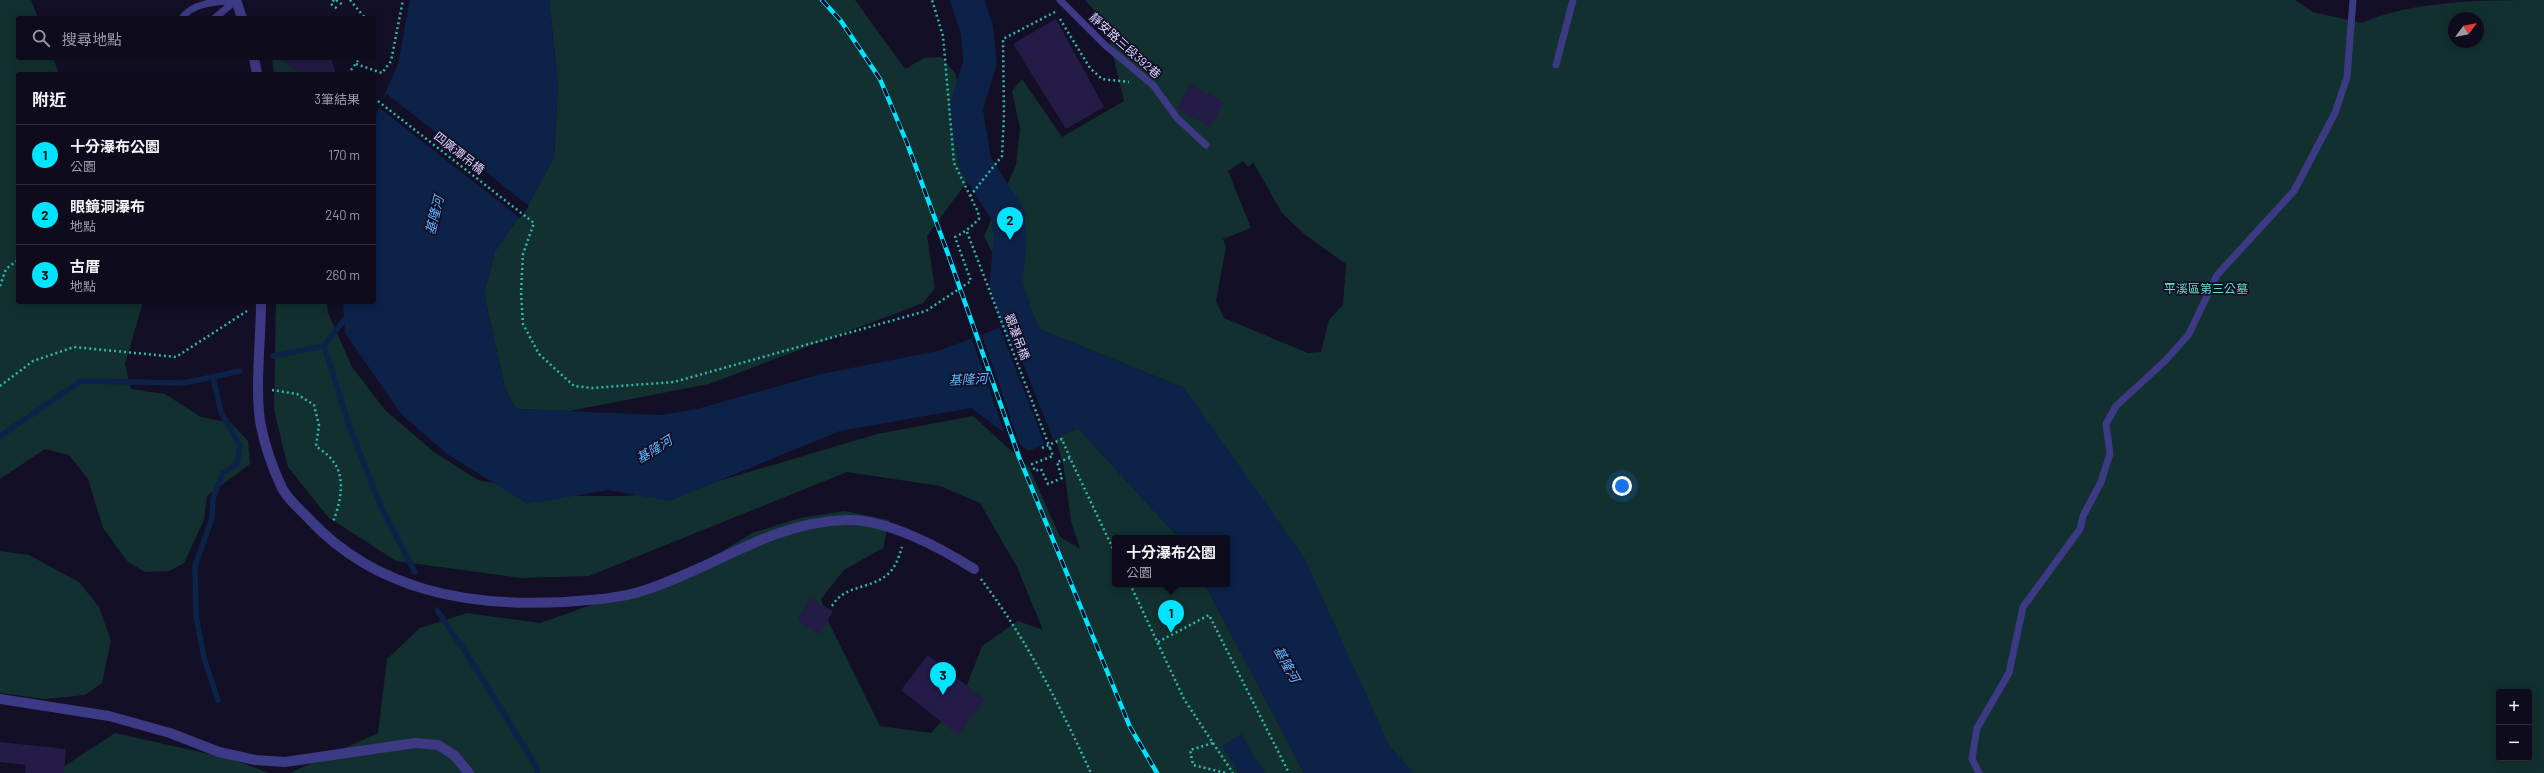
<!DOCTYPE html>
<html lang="zh-TW">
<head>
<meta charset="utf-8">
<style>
  body { margin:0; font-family:Barlow,"Noto Sans TC",sans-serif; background:#171425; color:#f1f3f6 }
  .controls { position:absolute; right:12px; bottom:12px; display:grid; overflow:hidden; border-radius:4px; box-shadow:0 2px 10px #0003 }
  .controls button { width:36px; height:36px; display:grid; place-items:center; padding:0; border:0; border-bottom:1px solid #2e2b3b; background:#0e0b1c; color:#f1f3f6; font:20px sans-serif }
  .compass { position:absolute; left:2448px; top:12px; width:36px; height:36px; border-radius:50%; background:#0e0b1c; box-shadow:0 2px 10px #0003; rotate:58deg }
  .you { position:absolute; left:1622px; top:486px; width:14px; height:14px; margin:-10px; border:3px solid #fff; border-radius:50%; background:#1a73e8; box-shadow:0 0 0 6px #1a73e833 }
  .badge { display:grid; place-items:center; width:26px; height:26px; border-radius:50%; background:#00e5ff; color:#111; font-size:13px; font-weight:700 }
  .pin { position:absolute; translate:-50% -33px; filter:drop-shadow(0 1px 2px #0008) }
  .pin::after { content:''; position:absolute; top:21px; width:14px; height:12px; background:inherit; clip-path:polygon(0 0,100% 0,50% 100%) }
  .popup { position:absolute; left:1112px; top:535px; width:118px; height:52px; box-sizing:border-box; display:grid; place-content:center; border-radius:4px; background:#0e0b1c; filter:drop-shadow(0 1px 3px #0005); font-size:13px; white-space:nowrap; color:#9b9ba3 }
  .popup b { font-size:15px; color:#f1f3f6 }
  .popup::after { content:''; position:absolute; left:50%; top:100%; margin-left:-8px; border:8px solid transparent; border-top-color:#0e0b1c }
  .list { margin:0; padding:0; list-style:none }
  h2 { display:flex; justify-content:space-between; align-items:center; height:52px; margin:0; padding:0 16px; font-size:17px }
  h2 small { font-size:13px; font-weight:400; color:#9b9ba3 }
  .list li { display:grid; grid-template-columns:26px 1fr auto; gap:12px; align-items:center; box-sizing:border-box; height:60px; padding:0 16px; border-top:1px solid #2e2b3b }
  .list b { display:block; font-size:15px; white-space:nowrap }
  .list p { margin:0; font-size:13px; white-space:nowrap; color:#9b9ba3 }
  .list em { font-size:13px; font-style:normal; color:#9b9ba3 }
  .icon { flex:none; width:22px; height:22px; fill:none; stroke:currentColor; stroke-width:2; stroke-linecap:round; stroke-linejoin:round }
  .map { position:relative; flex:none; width:2544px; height:773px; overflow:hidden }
  .search { position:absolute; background:#0e0b1c; box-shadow:0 2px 10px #0003; left:16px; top:16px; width:360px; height:44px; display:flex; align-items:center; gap:10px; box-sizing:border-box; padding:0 14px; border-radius:4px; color:#9b9ba3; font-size:15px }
  .panel { position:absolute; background:#0e0b1c; box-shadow:0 2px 10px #0003; left:16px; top:72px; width:360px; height:232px; border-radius:4px }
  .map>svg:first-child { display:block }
  .green { fill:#12302f; fill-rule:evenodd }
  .water { fill:#0c2248 }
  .pier { fill:#130f26 }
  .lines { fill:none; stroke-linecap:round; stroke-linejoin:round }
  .stream { stroke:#0c2248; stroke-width:5.5 }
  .river { stroke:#0c2248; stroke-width:33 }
  .building { fill:#241b47 }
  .path { stroke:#2fb8b0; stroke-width:2.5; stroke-dasharray:2 3; stroke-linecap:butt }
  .service { stroke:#3d3a85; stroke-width:7 }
  .minor { stroke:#3d3a85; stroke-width:10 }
  .rail-casing { stroke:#00e5ff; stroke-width:4.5 }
  .rail { stroke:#130f26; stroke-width:3; stroke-dasharray:9; stroke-linecap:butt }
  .path-bridge { stroke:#2fb8b0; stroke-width:2.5; stroke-dasharray:2 3; stroke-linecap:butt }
  .labels { text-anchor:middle; stroke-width:3.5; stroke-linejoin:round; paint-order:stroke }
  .street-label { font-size:12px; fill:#d9d4ff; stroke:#130f26 }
  .park-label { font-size:12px; fill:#5fe0c0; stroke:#130f26 }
  .water-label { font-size:13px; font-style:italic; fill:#62b6ff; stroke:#130f26 }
</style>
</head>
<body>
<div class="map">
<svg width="2544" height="773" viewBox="0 0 2544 773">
  <rect width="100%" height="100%" fill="#130f26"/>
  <path class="green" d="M0,0H31L38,18H18V58H53L59,74H18V302H143L125,364L131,389L165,394L201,417L231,423L248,441L250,464L207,496L204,520L184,563L169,571L145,572L128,562L103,528L88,479L69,455L45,449L0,479Z
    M549,0H855L905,69L924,58L941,57L956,74L969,179L927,236L935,288L923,303L709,384L569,411L516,409L505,388L484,294L495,251L531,200L554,157L558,85Z
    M1085,0H2295L2313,12L2362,23C2413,0 2487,0 2544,0V773H1413L1390,747L1184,388L1029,325L984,236L1016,165L1020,128L1012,91L1022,79L1062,137L1124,101L1105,23ZM2454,18H2478V42H2454ZM1243,161L1248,167L1253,162L1282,213L1304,234L1346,264L1343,305L1329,320L1321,352L1308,353L1224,318L1216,301L1226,247L1223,239L1251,228L1228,171ZM2499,692H2529V758H2499Z
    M272,58H292L320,74H274Z
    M276,302H327L328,313L352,367L385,410L434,452L478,480L526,489L574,496H628L702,486L877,434L973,416L1029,467L1060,537L1080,549L1071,521L1063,462L1055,439L1078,428L1179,538H1115V584H1205L1304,773H290L378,733L387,659L420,628L467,613L540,623L631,591L713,557L752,533L800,518L845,511L889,520L883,548L844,570L821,599L827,619L880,726L931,733L962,698L982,646L1018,621L1043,630L1017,567L980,503L940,486L847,472L589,576L521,578L396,561L328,517L288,467L274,410Z
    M0,551L29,555L79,582L99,607L111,641L102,683L85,695L45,699L0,693Z
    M115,733L232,759L269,773H54Z"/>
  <path class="water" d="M410,0H549L558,85L554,157L531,200L495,251L484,294L505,388L516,409L660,415L697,409L821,374L938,351L1018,321L1029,325L1184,388L1304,557L1390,747L1413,773H1304L1205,584H1227V538H1179L1078,428L1029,451L971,408L840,431L670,501L608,490L528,504L447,454L401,414L345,333L343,302H374V119L398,64Z
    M1241,734L1265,773H1239L1222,746Z"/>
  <path class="pier" d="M387,94L529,206L520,218L377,106Z
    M1007,323L1054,442L1045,445L999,326Z
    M981,333L1021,448L1006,437L971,336Z"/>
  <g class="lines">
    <path class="stream" d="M324,346L350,428L382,509L415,572
      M273,356L324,346L344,320L349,318
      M213,377L221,412L240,446L237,464L223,473L213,498L212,518L195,566L196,616L204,658L218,700
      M0,436L81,381L184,383L240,371
      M437,610L474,665L537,768V773"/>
    <path class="river" d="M967,0L977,30L980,63L966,108L975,163L1008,215L1010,240L1006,284L1018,321L1040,360"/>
  </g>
  <path class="building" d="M1056,19L1104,107L1066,129L1013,44Z
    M280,58H331L336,74H299Z
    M1190,84L1224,102L1210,127L1177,109Z
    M810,598L833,611L820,634L797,620Z
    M928,655L985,700L958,735L901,690Z
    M0,742L66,749L64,773H25L26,765L0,762Z"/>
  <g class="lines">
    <path class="path" d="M334,0L331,4L339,10
      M336,0L343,5
      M350,0L365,18
      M1060,19L1090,68L1102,79L1129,82
      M356,64L382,73L391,61L403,0
      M348,74L360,58
      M374,98L534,223L523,254L521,292L523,324L539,354L574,386L592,388L674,382L926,311L971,281L955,237C965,232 971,227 979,219L978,212L954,163L943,36L932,0
      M970,196L1002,156L1004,115L1003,39L1055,12
      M0,286L6,269L18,260
      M0,386L33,361L74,347L176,357L247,311
      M272,390L297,394L314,405L319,425L316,446C321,450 328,454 332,460C347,477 340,504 333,522
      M1042,448L1062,439L1070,458
      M1050,448L1053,456L1032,464L1035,471L1041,469L1048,484L1062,478L1057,462L1070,458L1115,553
      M981,579C1026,638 1060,706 1091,773
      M1130,584L1184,699L1213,743L1190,750L1193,765L1226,773
      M832,606C845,584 870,590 888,574C896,567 899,556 902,547
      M1158,642L1209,615L1289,773
      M1213,743L1233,773"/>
    <path class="service" d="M1060,0L1105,45L1153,85L1177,118L1206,145
      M182,18C193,2 218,2 236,0
      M215,18L236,0
      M1556,65L1573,0
      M1979,773L1972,759L1977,728L2009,673L2023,607L2080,529L2083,516L2101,482L2110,454L2106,424L2116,406L2165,361L2189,334L2217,275L2294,191L2335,113L2347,77L2353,0"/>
    <path class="minor" d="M236,0L242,18
      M254,58L257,74
      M261,302C261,338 255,386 260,421C264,443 272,467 282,488C288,500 301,510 310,520C377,591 469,607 563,602C589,600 617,599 642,591C714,569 769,522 847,520C887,519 941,548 974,569
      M0,699L109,716L170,733L219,752L255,760L285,762L415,743L438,745L454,755L469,773"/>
    <g class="rail-casing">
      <path id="rail" d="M822,0L841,21L880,79L907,143L948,254L1019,457L1130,727L1157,773"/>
    </g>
    <use href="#rail" class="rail"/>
    <path class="path-bridge" d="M967,232L1050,448"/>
  </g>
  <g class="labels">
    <g class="street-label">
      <text transform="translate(1125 46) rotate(42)" y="4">靜安路三段392巷</text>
      <text transform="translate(459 153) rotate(38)" y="4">四廣潭吊橋</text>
      <text transform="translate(1017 337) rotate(69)" y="4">觀瀑吊橋</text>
    </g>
    <g class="park-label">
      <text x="2206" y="293">平溪區第三公墓</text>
    </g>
    <g class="water-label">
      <text transform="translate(434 215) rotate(-76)" y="5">基隆河</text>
      <text transform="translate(968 379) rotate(-3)" y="5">基隆河</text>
      <text transform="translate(654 449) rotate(-32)" y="5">基隆河</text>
      <text transform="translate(1287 664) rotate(61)" y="5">基隆河</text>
    </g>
  </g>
</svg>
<div class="controls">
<button>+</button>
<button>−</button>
</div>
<svg class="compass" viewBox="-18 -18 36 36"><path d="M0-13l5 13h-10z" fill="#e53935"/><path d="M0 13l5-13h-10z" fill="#9b9ba3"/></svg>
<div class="you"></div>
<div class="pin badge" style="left:1171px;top:633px">1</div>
<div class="popup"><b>十分瀑布公園</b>公園</div>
<div class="pin badge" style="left:1010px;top:240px">2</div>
<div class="pin badge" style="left:943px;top:695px">3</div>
<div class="search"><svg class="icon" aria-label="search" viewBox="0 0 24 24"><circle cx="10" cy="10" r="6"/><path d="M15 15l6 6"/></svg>搜尋地點</div>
<section class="panel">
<h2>附近<small>3筆結果</small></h2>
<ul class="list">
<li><span class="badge">1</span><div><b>十分瀑布公園</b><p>公園</p></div><em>170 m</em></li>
<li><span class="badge">2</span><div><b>眼鏡洞瀑布</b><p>地點</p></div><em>240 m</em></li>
<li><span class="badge">3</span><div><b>古厝</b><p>地點</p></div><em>260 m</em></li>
</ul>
</section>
</div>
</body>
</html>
